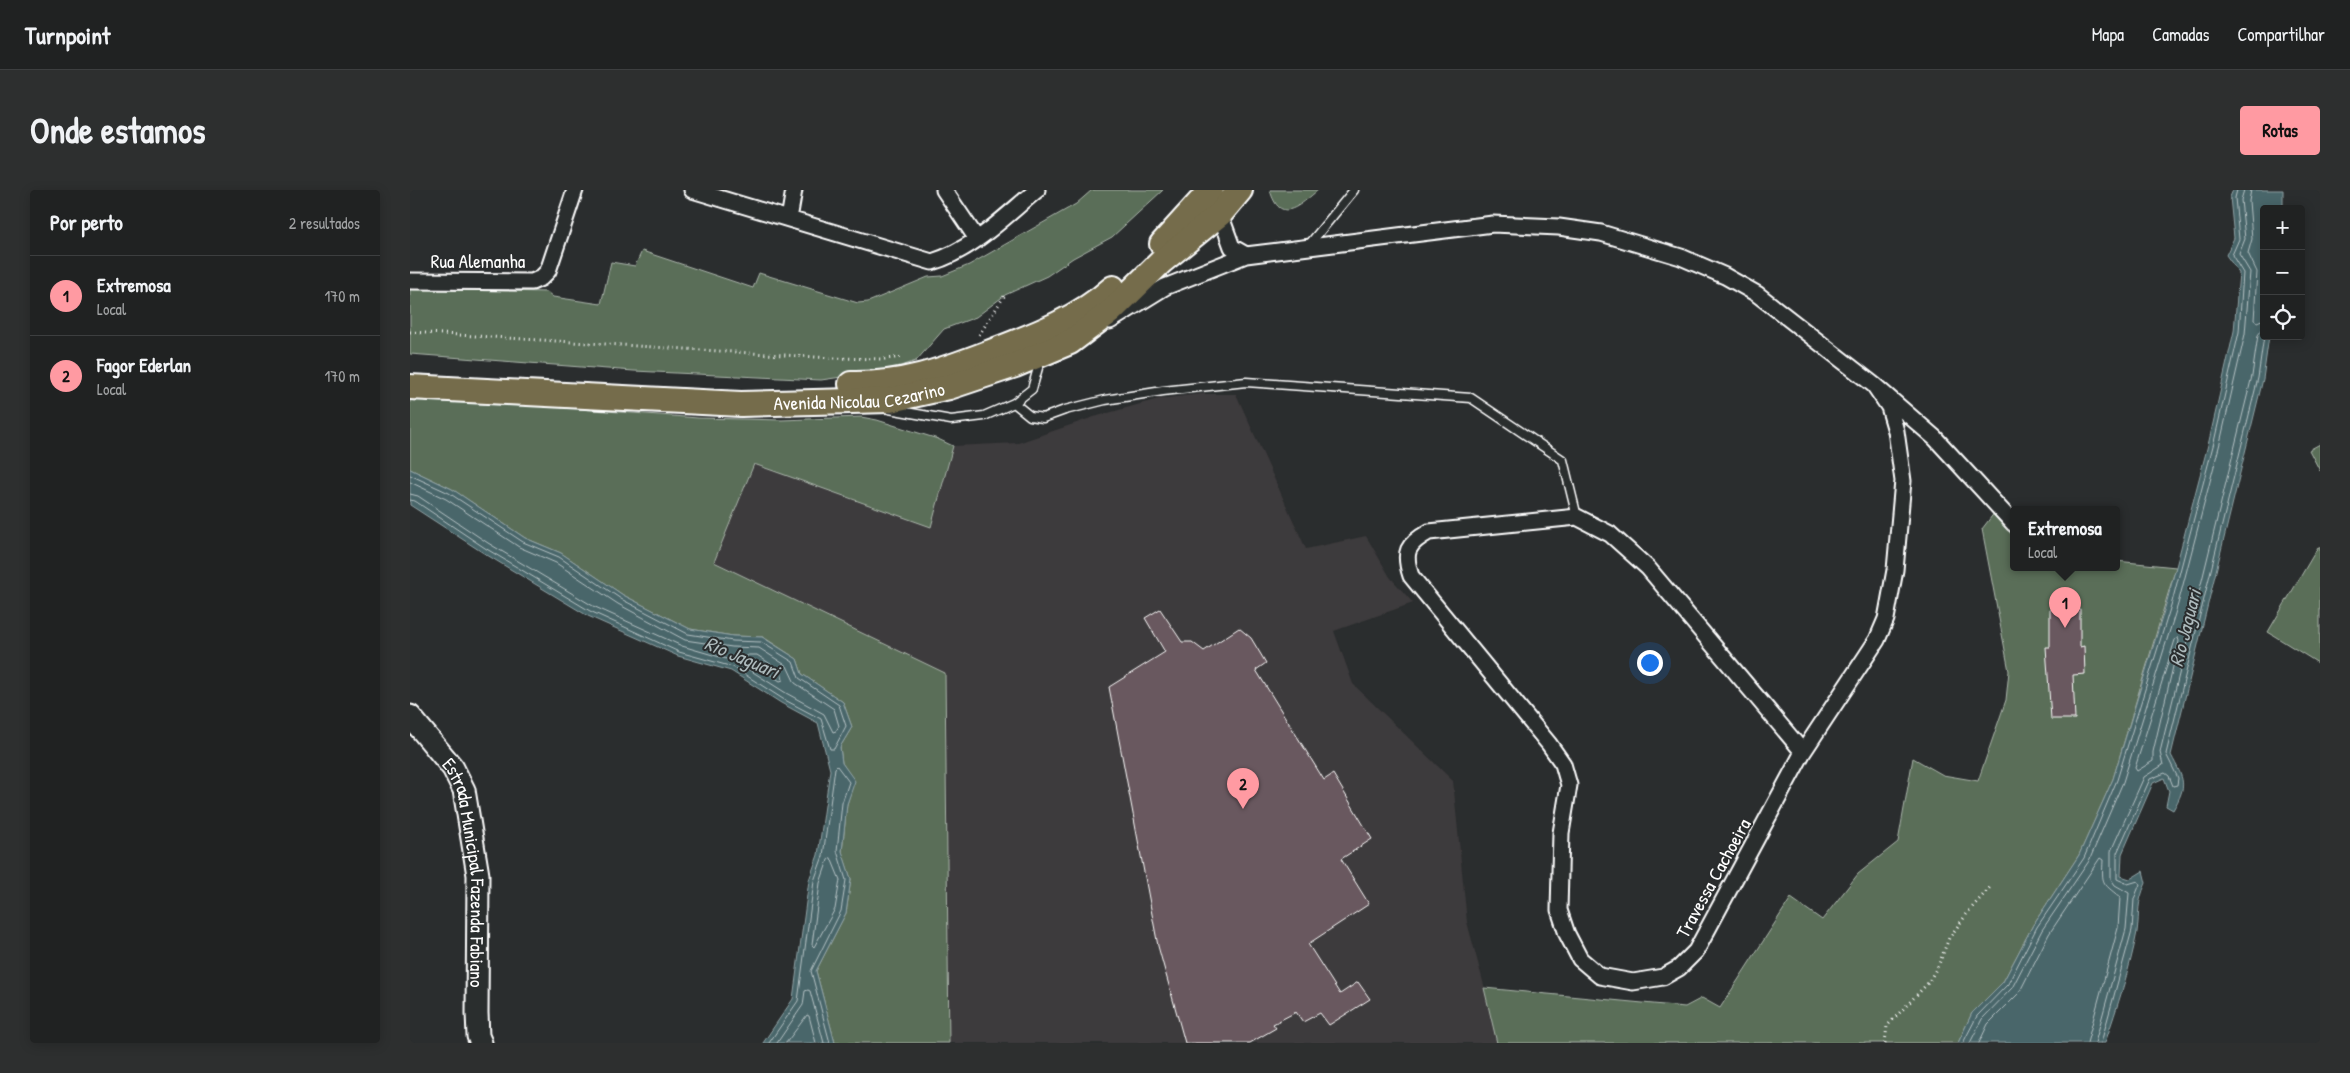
<!DOCTYPE html>
<html lang="pt">
<head>
<meta charset="utf-8">
<style>
  body { margin:0; font-family:"Patrick Hand",sans-serif; background:#2d2f2f; color:#f1f3f6 }
  .controls { position:absolute; right:15px; top:15px; display:grid; overflow:hidden; border-radius:5px; box-shadow:0 2px 12px #0003 }
  .controls button { width:45px; height:45px; display:grid; place-items:center; padding:0; border:0; border-bottom:1px solid #3d3f40; background:#202222; color:#f1f3f6; font:25px sans-serif }
  .you { position:absolute; left:1239px; top:472px; width:18px; height:18px; margin:-12px; border:4px solid #fff; border-radius:50%; background:#1a73e8; box-shadow:0 0 0 8px #1a73e833 }
  .badge { display:grid; place-items:center; width:32px; height:32px; border-radius:50%; background:#ff9aa2; color:#111; font-size:16px; font-weight:700 }
  .pin { position:absolute; translate:-50% -41px; filter:drop-shadow(0 1px 2px #0008) }
  .pin::after { content:''; position:absolute; top:26px; width:18px; height:15px; background:inherit; clip-path:polygon(0 0,100% 0,50% 100%) }
  .popup { position:absolute; left:1600px; top:316px; width:110px; height:65px; box-sizing:border-box; display:grid; place-content:center; border-radius:5px; background:#202222; filter:drop-shadow(0 1px 4px #0005); font-size:16px; white-space:nowrap; color:#a2a4a5 }
  .popup b { font-size:19px; color:#f1f3f6 }
  .popup::after { content:''; position:absolute; left:50%; top:100%; margin-left:-10px; border:10px solid transparent; border-top-color:#202222 }
  .list { margin:0; padding:0; list-style:none }
  h2 { display:flex; justify-content:space-between; align-items:center; height:65px; margin:0; padding:0 20px; font-size:21px }
  h2 small { font-size:16px; font-weight:400; color:#a2a4a5 }
  .list li { display:grid; grid-template-columns:32px 1fr auto; gap:15px; align-items:center; box-sizing:border-box; height:80px; padding:0 20px; border-top:1px solid #3d3f40 }
  .list b { display:block; font-size:19px; white-space:nowrap }
  .list p { margin:0; font-size:16px; white-space:nowrap; color:#a2a4a5 }
  .list em { font-size:16px; font-style:normal; color:#a2a4a5 }
  .icon { flex:none; width:28px; height:28px; fill:none; stroke:currentColor; stroke-width:2; stroke-linecap:round; stroke-linejoin:round }
  .map { position:relative; flex:none; width:1910px; height:853px; overflow:hidden; border-radius:5px }
  header { display:flex; align-items:center; gap:30px; box-sizing:border-box; height:70px; padding:0 25px; background:#202222; border-bottom:1px solid #3d3f40 }
  header strong { font-size:24px }
  nav { display:flex; gap:28px; margin-inline-start:auto; font-size:18px }
  .intro { display:flex; align-items:center; justify-content:space-between; box-sizing:border-box; height:120px; padding:0 30px }
  h1 { margin:0; font-size:35px }
  .button { padding:12px 22px; border-radius:5px; background:#ff9aa2; color:#111; font-size:18px; font-weight:700 }
  main { display:flex; gap:30px; padding:0 30px }
  aside { flex:1; background:#202222; border-radius:5px; box-shadow:0 2px 12px #0003 }
  .map>svg:first-child { display:block }
  .built { fill:#3d3a3c }
  .green { fill:#5a6e59; stroke:#acb6ac }
  .water { fill:#48666b; stroke:#91a3a6 }
  .lines { fill:none; stroke-linecap:round; stroke-linejoin:round }
  .shore { stroke:#b6c2c4; stroke-width:1 }
  .building { fill:#69585e; stroke:#fff }
  .lane-casing { stroke:#fff; stroke-width:11 }
  .street-casing { stroke:#fff; stroke-width:19 }
  .secondary-casing { stroke:#fff; stroke-width:25 }
  .primary-casing { stroke:#fff; stroke-width:28 }
  .path { stroke:#fff; stroke-width:3; stroke-dasharray:1 4; stroke-linecap:butt }
  .lane { stroke:#2a2d2e; stroke-width:8 }
  .street { stroke:#2a2d2e; stroke-width:15 }
  .secondary { stroke:#2a2d2e; stroke-width:21 }
  .primary { stroke:#746c4b; stroke-width:24 }
  .labels { text-anchor:middle; stroke-width:4; stroke-linejoin:round; paint-order:stroke }
  .street-label { font-size:19px; fill:#fff; stroke:#2a2d2e }
  .water-label { font-size:20px; font-style:italic; fill:#adbabc; stroke:#2a2d2e }
</style>
</head>
<body>
<header>
<strong>Turnpoint</strong>
<nav><a>Mapa</a><a>Camadas</a><a>Compartilhar</a></nav>
</header>
<div class="intro"><h1>Onde estamos</h1><a class="button">Rotas</a></div>
<main>
<aside>
<h2>Por perto<small>2 resultados</small></h2>
<ul class="list">
<li><span class="badge">1</span><div><b>Extremosa</b><p>Local</p></div><em>170 m</em></li>
<li><span class="badge">2</span><div><b>Fagor Ederlan</b><p>Local</p></div><em>170 m</em></li>
</ul>
</aside>
<div class="map">
<svg width="1910" height="853" viewBox="0 0 1910 853">
  <rect width="100%" height="100%" fill="#2a2d2e"/>
  <filter id="ink" filterUnits="userSpaceOnUse"><feTurbulence type="fractalNoise" baseFrequency=".02" numOctaves="2"/><feDisplacementMap in="SourceGraphic" scale="10" xChannelSelector="R" yChannelSelector="G"/><feConvolveMatrix kernelMatrix="1 2 1 2 8 2 1 2 1" color-interpolation-filters="sRGB"/></filter>
  <g filter="url(#ink)">
    <path class="built" d="M790,204H826L896,359L956,346L980,387L1003,413L924,441L943,494L1043,591L1057,732L1085,836L1087,853H539L535,483L304,372L344,274L521,337L543,256L608,253L684,227L748,209Z"/>
    <path class="green" d="M682,0H753L702,47L663,68L637,86L595,105L566,127L534,139L506,171L480,180L411,190L224,181L0,164V99L137,102L143,107L191,114L201,72L225,76L232,61L343,98L349,83L448,113L458,112L518,87L532,86L559,75L666,14Z
      M860,0H908C890,15 870,36 860,0Z
      M0,206L288,228L372,230L451,227L467,230L528,249L543,256L521,337L344,274L304,372L535,483L539,853H425L406,781L436,723L441,689L432,662L437,614L444,591L432,573L430,557L442,537L433,512L392,484L387,469L353,447L323,446L280,439L213,405L151,363L115,348L42,299L0,279Z
      M1910,254V281L1899,260Z
      M1585,322L1604,348V377H1706V371L1766,377L1703,589L1669,665L1623,735L1593,792L1562,823L1548,853H1087L1074,798L1275,817L1292,808L1310,818L1381,708L1412,730L1448,684L1488,652L1503,568L1533,585L1568,591L1596,510L1599,481L1572,339Z
      M1908,357L1910,358V470L1908,473L1858,442Z"/>
    <path class="water" d="M1823,0H1873V19H1854V146H1859L1853,189L1761,565C1774,590 1778,594 1763,620L1756,616L1759,601L1754,588L1743,593L1712,664L1711,686L1720,689L1733,681L1736,693C1726,715 1730,721 1727,742C1720,779 1707,817 1695,853H1548L1562,823L1593,792L1623,735L1669,665L1703,589L1757,411L1799,251L1824,141L1829,83L1816,65L1824,48L1820,7Z
      M0,279L42,299L115,348L151,363L213,405L280,439L323,446L352,447L387,469L392,484L433,512L442,537L430,557L432,573L445,591L437,614L432,661L441,689L436,723L406,781L425,853H353L383,809L399,690L408,665L420,580L408,533L371,513L321,481L268,466L178,426L72,362L0,315Z"/>
    <g class="lines">
      <path class="shore" d="M1841,0L1839,11L1842,49L1838,63L1847,82L1844,130L1847,132L1854,129
        M0,285L39,303L113,352L149,367L211,409L278,444L323,451L351,452L383,472L389,488L429,515L436,536L424,559H420L411,529L373,509L323,477L269,462L180,421L75,358L5,311L0,310
        M0,292L36,309L109,357L146,373L208,414L275,450L322,457L349,458L377,476L385,493L424,519L429,536L426,541L423,542L414,524L376,503L327,472L272,456L183,416L78,353L8,306L0,304
        M1768,448L1769,451L1743,562V571L1727,581L1725,578L1765,450Z
        M339,465H347L371,481L373,490L370,491L337,469L336,467Z
        M421,668L430,690L425,719L404,757L402,755L410,693L418,670Z
        M359,853L388,811L404,691L413,666L425,578L427,576L439,592L432,613L427,661L436,690L431,721L401,781L420,853
        M367,853L393,815L395,801L398,800L400,801L414,853
        M376,853L397,825L399,826L406,853
        M1553,853L1567,826L1598,794L1627,737L1674,668L1707,590L1762,412L1804,252L1829,142L1833,83L1822,65L1829,49L1825,8L1827,0
        M1560,853L1572,829L1602,798L1632,740L1679,671L1713,592L1768,414L1810,253L1835,144L1840,82L1829,64L1835,49L1831,10L1834,0
        M1569,853L1578,834L1609,803L1639,744L1690,668L1693,670C1692,694 1691,692 1710,707L1708,738L1677,853
        M1685,853L1716,739L1719,703L1705,695L1701,689V661L1734,587L1753,575L1750,562L1842,186L1848,145L1854,137
        M1691,853L1722,740L1724,709L1730,694L1728,691L1718,694L1707,689V663L1740,589L1755,583L1759,586L1763,596L1767,595L1768,588L1756,564L1848,188L1854,146"/>
    </g>
    <path class="building" d="M750,419L772,452H782L794,461L829,438L841,448L856,473L846,480L914,590L923,584L962,649L931,669L959,714L898,754L930,804L948,792L960,809L919,835L910,823L893,832L886,822L863,834L866,838L840,853H775L748,756L699,497L755,462L735,428Z
      M1640,419H1670V457L1674,456L1675,484L1663,485L1665,529H1641L1636,457H1640Z"/>
    <g class="lines">
      <g class="lane-casing">
        <path id="lane" d="M898,56L944,0
          M604,213L620,226L633,228L655,220L695,210L753,201L836,192L1061,208L1153,270L1167,327
          M479,219L541,230L574,226L604,213L622,199L630,171"/>
      </g>
      <g class="street-casing">
        <path id="street" d="M282,0L522,72C563,60 595,26 627,0
          M534,0L567,49
          M810,24L822,57L836,65
          M379,29L384,0
          M0,91L122,92L131,88L138,81L165,0
          M700,131L755,97L836,65L1083,34L1149,37L1191,43L1271,67L1315,86L1347,104L1464,195L1525,248L1604,334
          M1393,562L1238,378L1200,344L1167,327L1019,342C997,354 993,362 1001,386L1139,554L1153,574L1159,595L1151,643L1149,720L1157,744L1170,769L1190,786L1223,792L1253,787L1269,778L1286,761L1393,562L1467,450L1476,429L1485,380L1493,291L1486,241L1479,217L1464,195"/>
      </g>
      <g class="secondary-casing">
        <g id="secondary">
          <path id="s1" d="M0,526L43,578L54,600L68,685L67,823L68,846L71,853"/>
        </g>
      </g>
      <g class="primary-casing">
        <g id="primary">
          <path d="M752,54L801,0"/>
          <path d="M441,194C492,195 531,181 578,163C622,146 667,130 703,98"/>
          <path id="s2" d="M0,197L331,214L480,210L539,197L605,175L660,152L700,122L751,72L810,24L830,0"/>
        </g>
      </g>
      <path class="path" d="M0,142L422,168L475,169L494,167
        M569,145L595,105
        M1475,853L1477,836L1518,793L1529,774L1539,748L1559,721L1582,695"/>
      <use href="#lane" class="lane"/>
      <use href="#street" class="street"/>
      <use href="#secondary" class="secondary"/>
      <use href="#primary" class="primary"/>
    </g>
  </g>
  <g class="labels">
    <g class="street-label">
      <text x="68" y="78">Rua Alemanha</text>
      <text dy="7" stroke="none"><textPath href="#s2" startOffset="450">Avenida Nicolau Cezarino</textPath></text>
      <text dy="7" stroke="none"><textPath href="#s1" startOffset="174">Estrada Municipal Fazenda Fabiano</textPath></text>
      <text transform="translate(1303 688) rotate(-61)" y="7">Travessa Cachoeira</text>
    </g>
    <g class="water-label">
      <text transform="translate(1775 438) rotate(-76)" y="7">Rio Jaguari</text>
      <text transform="translate(332 467) rotate(23)" y="7">Rio Jaguari</text>
    </g>
  </g>
</svg>
<div class="controls">
<button>+</button>
<button>−</button>
<button><svg class="icon" aria-label="locate" viewBox="0 0 24 24"><circle cx="12" cy="12" r="6"/><path d="M12 2v4M12 18v4M2 12h4M18 12h4"/></svg></button>
</div>
<div class="you"></div>
<div class="pin badge" style="left:1655px;top:438px">1</div>
<div class="popup"><b>Extremosa</b>Local</div>
<div class="pin badge" style="left:833px;top:619px">2</div>
</div>
</main>
</body>
</html>
